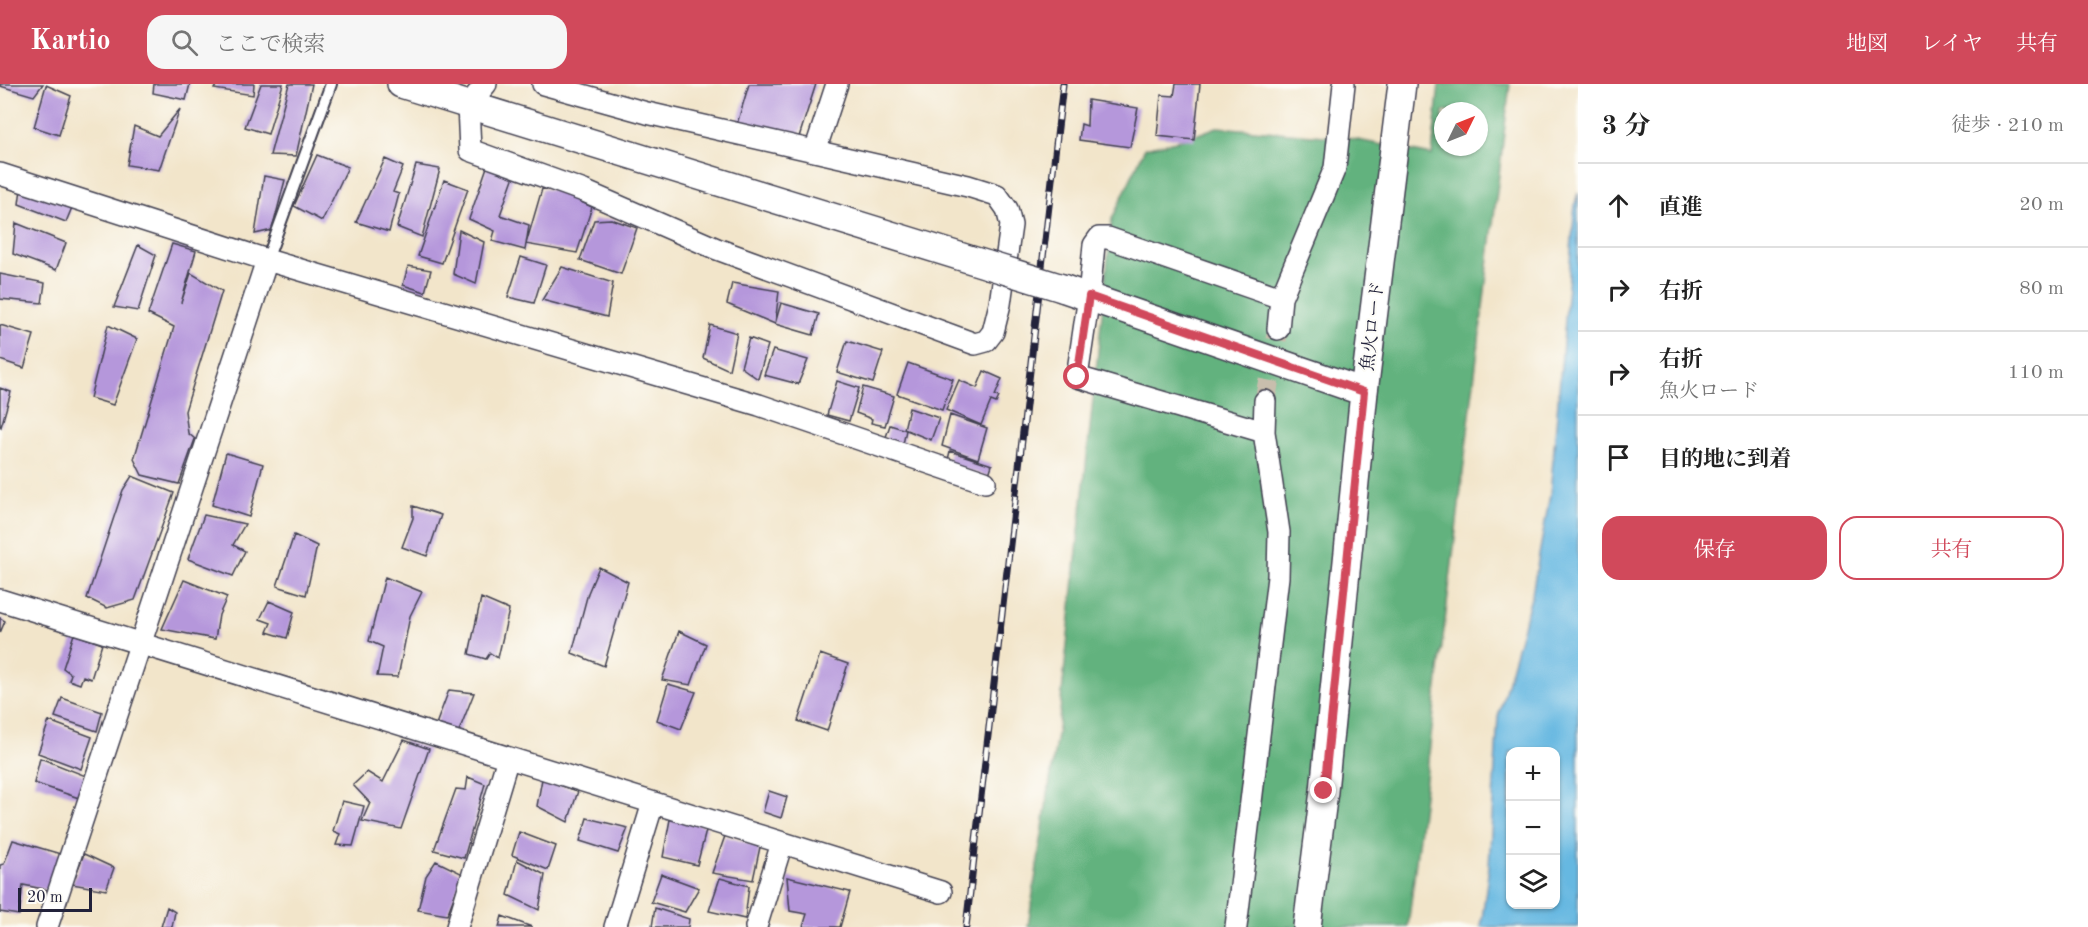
<!DOCTYPE html>
<html lang="ja">
<head>
<meta charset="utf-8">
<style>
  body { margin:0; font-family:"Old Standard TT","Noto Serif JP",serif; background:#f6f6f6; color:#222 }
  .controls { position:absolute; right:18px; bottom:18px; display:grid; overflow:hidden; border-radius:12px; box-shadow:0 2px 4px #0004 }
  .controls button { width:54px; height:54px; display:grid; place-items:center; padding:0; border:0; border-bottom:2px solid #e0e0e0; background:#fff; color:#222; font:30px sans-serif }
  .compass { position:absolute; left:1434px; top:18px; width:54px; height:54px; border-radius:50%; background:#fff; box-shadow:0 2px 4px #0004; rotate:47deg }
  .scale { position:absolute; left:18px; bottom:15px; width:74px; box-sizing:border-box; padding-left:6px; border:3px solid #22223b; border-top:0; font-size:16px; line-height:21px; white-space:nowrap; color:#22223b; -webkit-text-stroke:4px #fdfcf7; paint-order:stroke }
  .stop { position:absolute; width:18px; height:18px; margin:-14px; border:4px solid #d1495b; border-radius:50%; background:#fff }
  .stop.end { background:#d1495b; border-color:#fff; box-shadow:0 2px 6px #0008 }
  .list { margin:0; padding:0; list-style:none }
  h2 { display:flex; justify-content:space-between; align-items:center; height:78px; margin:0; padding:0 24px; font-size:26px }
  h2 small { font-size:20px; font-weight:400; color:#767676 }
  .list li { display:grid; grid-template-columns:39px 1fr auto; gap:18px; align-items:center; box-sizing:border-box; height:84px; padding:0 24px; border-top:2px solid #e0e0e0 }
  .list b { display:block; font-size:22px; white-space:nowrap }
  .list p { margin:0; font-size:20px; white-space:nowrap; color:#767676 }
  .list em { font-size:20px; font-style:normal; color:#767676 }
  .actions { display:flex; gap:12px; padding:18px 24px }
  .actions a { flex:1; padding:14px 0; border:2px solid #d1495b; border-radius:18px; text-align:center; font-size:21px; color:#d1495b }
  .actions .main { background:#d1495b; color:#fff }
  .icon { flex:none; width:33px; height:33px; fill:none; stroke:currentColor; stroke-width:2; stroke-linecap:round; stroke-linejoin:round }
  .map { position:relative; flex:none; width:1578px; height:843px; overflow:hidden }
  header { display:flex; align-items:center; gap:36px; box-sizing:border-box; height:84px; padding:0 30px; background:#d1495b; color:#fff }
  header strong { font-size:28px }
  nav { display:flex; gap:33px; margin-inline-start:auto; font-size:21px }
  .search { width:420px; height:54px; background:#f6f6f6; display:flex; align-items:center; gap:15px; box-sizing:border-box; padding:0 21px; border-radius:18px; color:#767676; font-size:22px }
  main { display:flex }
  aside { flex:1; background:#fff }
  .map>svg:first-child { display:block }
  .forest { fill:#62b27e; stroke:#426a5c; stroke-width:1.5; fill-rule:evenodd }
  .water { fill:#66b8e1; stroke:#446d8e; stroke-width:1.5; fill-rule:evenodd }
  .building { fill:#b597db }
  .lines { fill:none; stroke-linecap:round; stroke-linejoin:round }
  .minor-tunnel { stroke:#c8bead; stroke-width:21; stroke-dasharray:21 10; stroke-linecap:butt }
  .service-casing { stroke:#413f50; stroke-width:14 }
  .minor-casing { stroke:#413f50; stroke-width:24 }
  .tertiary-casing { stroke:#413f50; stroke-width:30 }
  .service { stroke:#fff; stroke-width:10 }
  .minor { stroke:#fff; stroke-width:21 }
  .tertiary { stroke:#fff; stroke-width:27 }
  .rail-casing { stroke:#22223b; stroke-width:7 }
  .rail { stroke:#fdfcf7; stroke-width:4.5; stroke-dasharray:14; stroke-linecap:butt }
  .tertiary-bridge-casing { stroke:#413f50; stroke-width:30; stroke-linecap:butt }
  .tertiary-bridge { stroke:#fff; stroke-width:27 }
  .route { stroke:#d1495b; stroke-width:8 }
  .labels { text-anchor:middle; stroke-width:4.5; stroke-linejoin:round; paint-order:stroke }
  .street-label { font-size:18px; fill:#22223b; stroke:#fdfcf7 }
</style>
</head>
<body>
<header>
<strong>Kartio</strong>
<div class="search"><svg class="icon" aria-label="search" viewBox="0 0 24 24"><circle cx="10" cy="10" r="6"/><path d="M15 15l6 6"/></svg>ここで検索</div>
<nav><a>地図</a><a>レイヤ</a><a>共有</a></nav>
</header>
<main>
<div class="map">
<svg width="1578" height="843" viewBox="0 0 1578 843">
  <rect width="100%" height="100%" fill="#fdfcf7"/>
  <filter id="ink" filterUnits="userSpaceOnUse"><feTurbulence type="fractalNoise" baseFrequency=".0167" numOctaves="2"/><feDisplacementMap in="SourceGraphic" scale="12" xChannelSelector="R" yChannelSelector="G"/><feConvolveMatrix kernelMatrix="1 2 1 2 8 2 1 2 1" color-interpolation-filters="sRGB"/></filter>
  <filter id="wash" filterUnits="userSpaceOnUse"><feTurbulence type="fractalNoise" baseFrequency=".008" numOctaves="4" result="noise"/><feDisplacementMap in="SourceGraphic" scale="24" xChannelSelector="R" yChannelSelector="G"/><feGaussianBlur stdDeviation="1.35" result="paint"/><feColorMatrix in="noise" values="0 0 0 0 0 0 0 0 0 0 0 0 0 0 0 0 0 1.4 0 .05"/><feComposite in="paint" operator="in"/></filter>
  <g filter="url(#wash)">
    <rect width="100%" height="100%" fill="#f2e5ca"/>
    <path class="forest" d="M1439,0H1510L1408,843H1028L1059,637L1112,135L1145,64L1185,55L1217,43L1348,54L1432,71ZM1443,27H1479V63H1443Z"/>
    <path class="water" d="M1578,109V843H1481L1489,782L1498,633L1532,510L1550,411L1575,120ZM1510,668H1556V820H1510Z"/>
    <g id="blocks">
      <path class="building" d="M0,0H43L34,12L0,2Z
        M154,0H190L186,16L153,9Z
        M217,0H254L253,11L214,5Z
        M261,0H283L268,50L245,43Z
        M289,0H312L296,72L270,71Z
        M749,0H816L798,56L737,40Z
        M1176,0H1200L1194,56L1157,52L1161,11L1174,12Z
        M46,1L71,12L59,51L34,43Z
        M1088,16L1138,24L1130,63L1079,56L1081,40L1087,42Z
        M180,25L159,86L127,81L134,42L158,52Z
        M317,71L348,83L322,137L294,122Z
        M385,75L403,83L393,108L399,110L389,148L356,138Z
        M488,80L515,89L500,131L529,141L526,160L542,105L556,106L592,123L577,169L526,160L525,166L492,157L495,147L469,135Z
        M416,81L440,85L422,153L397,143Z
        M264,92L285,96L272,146L255,150Z
        M444,96L468,105L442,179L418,172Z
        M21,105L73,121L66,138L19,120Z
        M611,135L637,144L621,190L580,176L594,136Z
        M16,139L66,159L56,186L13,170Z
        M459,146L484,158L476,200L453,190Z
        M172,160L196,167L181,219L191,189L222,207L185,327L188,349L195,355L179,400L142,391L134,375L174,243L148,230Z
        M138,161L156,171L138,227L114,223Z
        M521,173L546,181L534,219L508,213Z
        M408,182L431,186L425,208L403,201Z
        M562,183L613,199L607,233L542,216Z
        M0,190L45,199L42,219L0,215Z
        M732,199L779,207L775,240L781,219L819,230L813,251L775,240L727,220Z
        M0,241L34,251L24,284L0,276Z
        M108,241L137,255L113,321L90,314Z
        M710,241L737,249L729,286L703,274Z
        M749,254L768,261L758,295L741,283Z
        M847,257L883,268L873,299L837,288Z
        M773,266L808,276L798,300L764,291Z
        M908,279L953,295L942,326L897,310Z
        M984,287L1002,295L995,312L999,313L996,319L991,317L981,341L946,326L959,296L977,304Z
        M837,297L859,304L849,337L827,331Z
        M863,303L894,312L885,342L871,339L872,335L856,329Z
        M0,304L11,308L1,343L0,342Z
        M909,324L939,334L931,356L904,345Z
        M950,331L987,344L978,375L942,362Z
        M890,341L906,346L902,365L884,359Z
        M950,367L992,381L988,393L947,380Z
        M226,369L263,380L249,433L212,421Z
        M132,392L174,409L135,516L107,524L87,514L123,406Z
        M413,422L441,431L427,472L402,463L413,434Z
        M204,431L245,440L233,461L245,467L233,492L188,475Z
        M294,451L317,462L306,511L277,502Z
        M599,483L628,498L604,582L572,569L588,509Z
        M385,493L422,508L410,532L398,593L377,592L383,563L369,557Z
        M184,496L227,513L219,531L215,555L162,545Z
        M481,514L509,526L498,574L490,569L486,575L469,570Z
        M269,517L294,528L287,554L267,548L271,539L260,535Z
        M0,534L5,537L0,549Z
        M679,547L706,560L691,601L662,596Z
        M74,550L102,560L91,595L83,592L80,600L69,596L71,590L63,584Z
        M820,570L848,580L827,647L798,637Z
        M668,600L696,608L681,645L657,636Z
        M449,606L474,609L457,652L435,643Z
        M62,614L102,628L97,647L55,633Z
        M49,637L92,653L81,685L38,669Z
        M404,656L429,665L401,745L362,737L370,719L353,701L367,688L383,698Z
        M40,674L91,694L79,714L34,699Z
        M468,693L485,700L464,774L434,766L456,705L466,706Z
        M542,695L578,707L568,738L537,722Z
        M769,707L787,713L781,734L763,728Z
        M342,717L364,722L353,762L336,761L340,750L333,747Z
        M671,730L707,743L697,781L663,773Z
        M587,734L628,744L618,769L580,757Z
        M519,748L556,762L548,786L512,771Z
        M725,752L760,763L753,796L712,789Z
        M13,756L64,771L53,807L23,801L19,831L0,828V781L4,780Z
        M84,770L114,784L106,806L72,800Z
        M517,776L545,791L539,826L508,811Z
        M436,777L463,790L447,831L418,826L426,792Z
        M661,790L699,804L685,828L651,818Z
        M787,793L850,808L840,843H803L807,830L790,827Z
        M720,794L749,802L745,835L709,827Z
        M167,823L175,828L172,843H161Z
        M655,824L689,835L688,843H652Z
        M502,832L532,843H499Z"/>
    </g>
  </g>
  <g filter="url(#ink)">
    <use href="#blocks" fill-opacity="0" stroke="#413f50" stroke-width="1.5"/>
    <g class="lines">
      <path class="minor-tunnel" d="M1265,317L1278,245"/>
      <g class="service-casing">
        <path id="service" d="M267,176L331,0"/>
      </g>
      <g class="minor-casing">
        <path id="minor" d="M486,0L468,21L470,66L584,107L717,165L975,260L986,257L993,248L1000,220L1011,141L1007,125L997,111L968,102L647,29L543,0
          M815,67L837,0
          M0,90L267,176L759,321L985,398
          M1278,245L1281,214L1335,84L1344,0
          M1264,348L1077,293L1089,212L1094,161L1099,154H1108L1281,214
          M0,516L941,808
          M47,843L267,176
          M457,843L508,674
          M615,843L653,719
          M756,843L782,759
          M1236,843L1278,493L1279,448L1264,348L1265,317"/>
      </g>
      <g class="tertiary-casing">
        <path id="tertiary" d="M401,0L988,181
          M1062,204L1364,308
          M1307,843L1324,707L1364,308L1402,0"/>
      </g>
      <use href="#service" class="service"/>
      <use href="#minor" class="minor"/>
      <use href="#tertiary" class="tertiary"/>
      <g class="rail-casing">
        <path id="rail" d="M966,843L1063,0"/>
      </g>
      <use href="#rail" class="rail"/>
      <g class="tertiary-bridge-casing">
        <path id="tertiary-bridge" d="M988,181L1062,204"/>
      </g>
      <use href="#tertiary-bridge" class="tertiary-bridge"/>
    </g>
  </g>
  <g class="lines" filter="url(#ink)">
    <path class="route" d="M1077,293L1089,212L1364,308L1324,707"/>
  </g>
  <g class="labels">
    <g class="street-label">
      <text transform="translate(1372 242) rotate(-83)" y="6">魚火ロード</text>
    </g>
  </g>
</svg>
<div class="controls">
<button>+</button>
<button>−</button>
<button><svg class="icon" aria-label="layers" viewBox="0 0 24 24"><path d="M12 4l9 5-9 5-9-5zM3 14l9 5 9-5"/></svg></button>
</div>
<svg class="compass" viewBox="-18 -18 36 36"><path d="M0-13l5 13h-10z" fill="#e53935"/><path d="M0 13l5-13h-10z" fill="#767676"/></svg>
<div class="scale">20 m</div>
<div class="stop" style="left:1077px;top:293px"></div>
<div class="stop end" style="left:1324px;top:707px"></div>
</div>
<aside>
<h2>3 分<small>徒歩 · 210 m</small></h2>
<ul class="list">
<li><svg class="icon" aria-label="ahead" viewBox="0 0 24 24"><path d="M12 20V5M6 11l6-6 6 6"/></svg><div><b>直進</b></div><em>20 m</em></li>
<li><svg class="icon" aria-label="right" viewBox="0 0 24 24"><path d="M7 20v-9h11M14 6l5 5-5 5"/></svg><div><b>右折</b></div><em>80 m</em></li>
<li><svg class="icon" aria-label="right" viewBox="0 0 24 24"><path d="M7 20v-9h11M14 6l5 5-5 5"/></svg><div><b>右折</b><p>魚火ロード</p></div><em>110 m</em></li>
<li><svg class="icon" aria-label="arrive" viewBox="0 0 24 24"><path d="M6 21V4h12l-3 4 3 4H6"/></svg><div><b>目的地に到着</b></div></li>
</ul>
<div class="actions"><a class="main">保存</a><a>共有</a></div>
</aside>
</main>
</body>
</html>
